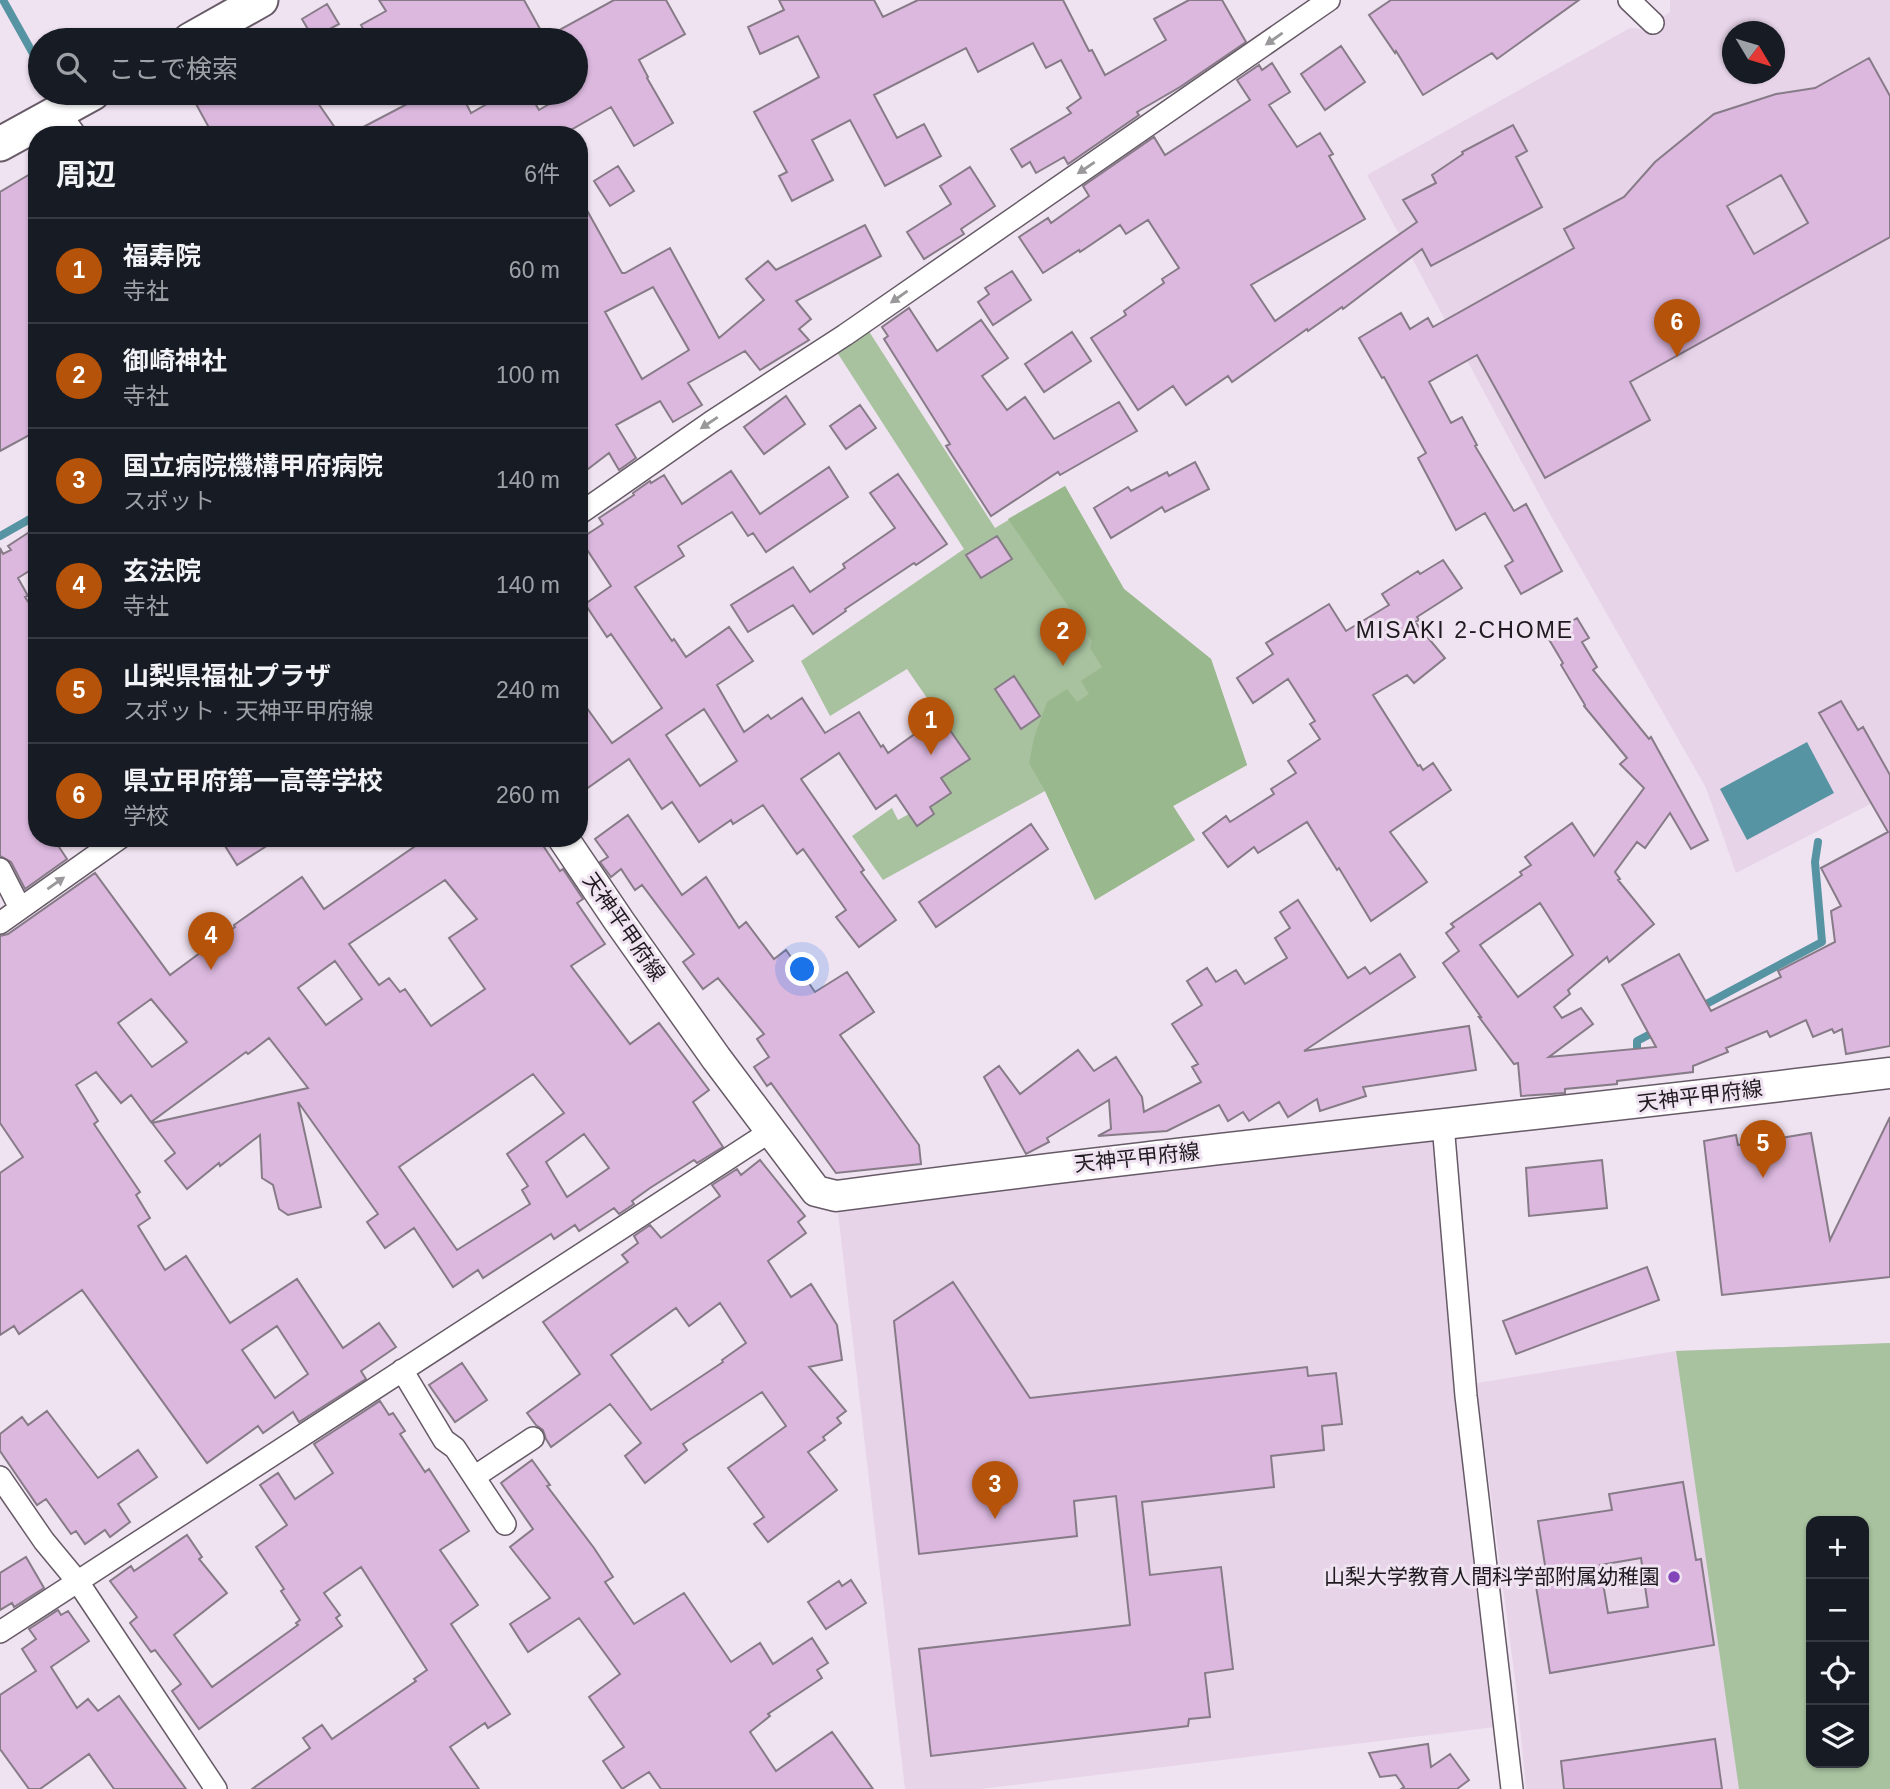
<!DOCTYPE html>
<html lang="ja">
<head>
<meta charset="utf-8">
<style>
  body { margin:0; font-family:Arial,"Noto Sans JP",sans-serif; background:#242831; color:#f1f3f6 }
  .controls { position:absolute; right:21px; bottom:21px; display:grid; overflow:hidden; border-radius:14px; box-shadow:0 2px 5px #0004 }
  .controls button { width:63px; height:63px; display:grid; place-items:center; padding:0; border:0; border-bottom:2px solid #363941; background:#171b24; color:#f1f3f6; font:35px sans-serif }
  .compass { position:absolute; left:1722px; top:21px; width:63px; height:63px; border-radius:50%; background:#171b24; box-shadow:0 2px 5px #0004; rotate:128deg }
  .you { position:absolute; left:803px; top:970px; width:24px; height:24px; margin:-18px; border:5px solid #fff; border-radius:50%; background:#1a73e8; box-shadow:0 0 0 10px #1a73e833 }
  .badge { display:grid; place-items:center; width:46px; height:46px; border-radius:50%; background:#b45309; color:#fff; font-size:23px; font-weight:700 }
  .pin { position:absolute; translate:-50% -58px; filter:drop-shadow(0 2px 4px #0008) }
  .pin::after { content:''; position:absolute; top:37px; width:24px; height:21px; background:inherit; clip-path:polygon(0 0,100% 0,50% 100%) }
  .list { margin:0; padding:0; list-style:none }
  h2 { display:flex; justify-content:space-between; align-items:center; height:91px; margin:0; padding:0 28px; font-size:30px }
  h2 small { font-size:23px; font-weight:400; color:#9ea1a6 }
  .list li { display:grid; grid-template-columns:46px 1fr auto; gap:21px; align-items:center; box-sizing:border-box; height:105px; padding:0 28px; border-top:2px solid #363941 }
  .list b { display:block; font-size:26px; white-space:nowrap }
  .list p { margin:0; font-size:23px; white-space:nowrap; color:#9ea1a6 }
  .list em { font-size:23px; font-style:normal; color:#9ea1a6 }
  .icon { flex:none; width:38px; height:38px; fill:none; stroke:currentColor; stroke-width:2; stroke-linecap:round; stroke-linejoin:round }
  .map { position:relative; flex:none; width:1890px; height:1789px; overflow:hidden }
  .search { position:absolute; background:#171b24; box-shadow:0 2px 5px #0004; left:28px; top:28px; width:560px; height:77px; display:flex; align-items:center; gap:18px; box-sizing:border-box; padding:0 24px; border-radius:38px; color:#9ea1a6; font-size:26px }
  .panel { position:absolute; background:#171b24; box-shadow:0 2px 5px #0004; left:28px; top:126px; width:560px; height:721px; border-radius:28px }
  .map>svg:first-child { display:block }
  .built { fill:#e7d4e9; fill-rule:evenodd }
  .green { fill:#a8c29f; fill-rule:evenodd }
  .forest { fill:#99b88e }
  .water { fill:#5794a3 }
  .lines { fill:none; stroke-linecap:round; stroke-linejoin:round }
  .stream { stroke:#5794a3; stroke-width:8 }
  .building { fill:#dcb8df; stroke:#877b88; stroke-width:2; fill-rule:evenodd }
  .street-casing { stroke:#665a67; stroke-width:24 }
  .secondary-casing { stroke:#665a67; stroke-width:33 }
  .primary-casing { stroke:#665a67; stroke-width:37 }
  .street { stroke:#fff; stroke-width:21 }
  .secondary { stroke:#fff; stroke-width:30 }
  .primary { stroke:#fff; stroke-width:33 }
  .oneway { fill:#9a989a }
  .poi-dot { fill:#8345ba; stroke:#f0e3f1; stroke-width:2.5 }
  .labels { text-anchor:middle; stroke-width:6; stroke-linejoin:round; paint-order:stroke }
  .street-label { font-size:21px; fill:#1e1a1f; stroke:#f0e3f1 }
  .poi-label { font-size:21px; fill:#1e1a1f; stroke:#f0e3f1; text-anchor:end }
  .neighbourhood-label { font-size:23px; letter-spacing:2px; fill:#1e1a1f; stroke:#f0e3f1 }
</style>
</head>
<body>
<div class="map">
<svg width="1890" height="1789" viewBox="0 0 1890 1789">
  <rect width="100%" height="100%" fill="#f0e3f1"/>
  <path class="built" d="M1670,0H1890V794L1736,873L1706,788L1547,509L1367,175L1630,28L1643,29L1670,12ZM1732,32H1774V74H1732Z
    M1443,1124L1477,1383L1676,1351L1890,1343V1789H1526L1517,1695L1479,1405L1504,1726L980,1789H905L836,1196ZM1811,1521H1864V1763H1811Z"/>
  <path class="green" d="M863,322L995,528L1065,486L1124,589L1211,659L1247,765L1173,806L1195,840L1095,900L1045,791L883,880L852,836L892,808L898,820L909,814L917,826L934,814L930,807L951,793L941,778L969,759L907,669L830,716L801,661L964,549L831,343Z
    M1890,1343V1789H1739L1676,1351ZM1864,1521V1763H1811V1521Z"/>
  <path class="forest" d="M1065,486L1124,589L1211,659L1247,765L1173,806L1195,840L1095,900L1045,791L1029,763L1034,738L1047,702L1067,689L1077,702L1089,694L1081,681L1102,667L1090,648L1092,641L1008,519Z"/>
  <path class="water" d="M1807,742L1834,793L1747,840L1720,789Z"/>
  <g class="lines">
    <path class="stream" d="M3,0L40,66
      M0,536L37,515
      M1697,1009L1822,942L1815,862L1818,842
      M1637,1056V1041L1658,1030"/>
  </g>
  <path class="building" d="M379,0H524L545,38L614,0H666L685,34L639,60L648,77L647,78L673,123L634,146L611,107L562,135H348L428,93H461L471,113L506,93H529L539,110L568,93H576V40H369L361,25L386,11Z
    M779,0H874L883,17L918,0H1063L1089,51L1092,50L1105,75L1166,40L1154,19L1189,0H1222L1246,42L1180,87L1137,112L1139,115L1068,164L1064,157L1036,173L1030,162L1022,167L1011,149L1071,113L1067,108L1081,98L1061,60L1046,68L1033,43L978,72L966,48L874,95L897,138L924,124L941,156L885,186L850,120L812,140L833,180L792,201L779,176L787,172L754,112L819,77L798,36L760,54L748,27L784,10Z
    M1391,0H1579L1497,59L1492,53L1423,95L1396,51L1395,53L1369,15Z
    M327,4L339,24L313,38L302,19Z
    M1341,46L1365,82L1325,110L1301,74Z
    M1869,58L1890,96V237L1630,382L1650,420L1545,478L1477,355L1429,382L1451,423L1462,417L1477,445L1475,446L1514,511L1526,504L1562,571L1521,594L1505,566L1513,561L1485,513L1456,530L1418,458L1426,453L1384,377L1382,378L1359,338L1401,313L1410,329L1428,318L1433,327L1574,248L1564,229L1624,197L1655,162L1714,114L1776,94L1815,88ZM1781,175L1808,223L1754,254L1727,206Z
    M1272,63L1290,92L1269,105L1297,147L1320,133L1333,154L1329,156L1365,219L1251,285L1275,321L1417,222L1403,200L1436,183L1432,175L1463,154L1462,152L1513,125L1527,151L1516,157L1542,207L1431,266L1422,249L1343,309L1342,307L1308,331L1307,329L1232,382L1228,376L1186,405L1173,386L1138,410L1091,338L1126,315L1124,311L1164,283L1162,279L1179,268L1148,220L1126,234L1120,225L1080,252L1079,250L1043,273L1019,237L1048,218L1051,223L1089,196L1083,186L1154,137L1165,155L1250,100L1237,80L1259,65L1262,70Z
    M190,93H311L340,135H213Z
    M618,166L634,191L610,206L594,181Z
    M970,167L995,206L961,229L964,234L924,259L907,232L951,204L940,186Z
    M37,170V431L0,451V192Z
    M579,196L622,273H625L670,248L719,338L764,300L746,279L768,261L776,270L865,225L881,256L796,301L811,319L799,329L809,340L760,370L745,351L688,383L702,405L673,422L660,401L616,425L636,458L619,470L609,453L579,476ZM653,287L689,350L642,379L605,312Z
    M1012,271L1031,300L993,325L978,302L989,294L985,288Z
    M909,308L937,351L981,320L1008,358L982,376L1007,410L1025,397L1054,439L1119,402L1137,431L1060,475L1058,472L991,516L946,446L950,444L884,339L888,336L882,327Z
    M1072,332L1091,361L1044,392L1025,364Z
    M786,396L805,424L764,454L744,427Z
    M860,405L876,428L846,449L830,426Z
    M1195,462L1209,489L1165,512L1162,507L1111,538L1094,508L1128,487L1131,491L1167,472L1169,476Z
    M829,467L848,497L766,552L753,533L748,536L732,512L678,546L684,556L635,587L672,641L674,639L686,657L729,627L753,661L717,685L744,732L768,715L771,719L802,698L825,733L859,712L881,747L883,745L888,753L940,716L970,759L941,778L951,793L930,807L934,814L917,826L896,795L876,809L839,753L801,779L864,870L861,872L896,920L859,947L836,917L846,910L803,849L797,854L763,805L733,824L731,820L699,842L672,802L662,809L629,759L579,794V697L612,743L662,708L611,634L607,637L585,604L611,586L580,539L603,524L599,518L634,495L633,493L650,481L651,483L664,475L682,504L731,471L760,514ZM704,709L737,761L700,786L666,735Z
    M898,474L947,544L916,565L914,563L845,609L846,611L813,634L793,605L748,632L731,605L793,567L810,592L845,568L843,564L895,528L870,493Z
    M37,527V566L18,578L28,596L25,597L37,615V838H53L67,859L25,889L11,862L0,856V548L3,554L11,550L8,546Z
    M997,536L1012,559L981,578L966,555Z
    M1443,560L1462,588L1417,617L1419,620L1415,622L1445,658L1414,683L1407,675L1373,695L1418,766L1420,765L1423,770L1433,763L1451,790L1390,832L1427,882L1371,921L1339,868L1337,870L1307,822L1258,853L1254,847L1228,867L1203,833L1226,816L1230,822L1274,794L1271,789L1296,773L1288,761L1320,739L1310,724L1315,721L1288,679L1253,703L1237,678L1273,654L1266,643L1329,604L1346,631L1389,605L1382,594L1418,571L1420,574Z
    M1577,618L1589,638L1582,642L1597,667L1593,670L1649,739L1651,737L1708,840L1691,849L1670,813L1645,848L1637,842L1615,872L1620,879L1618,880L1654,924L1609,962L1607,957L1568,990L1570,994L1554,1007L1562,1018L1581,1008L1593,1024L1549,1057L1656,1047L1622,985L1679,954L1711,1011L1781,977L1778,971L1835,942L1831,911L1841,906L1821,868L1888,832L1819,713L1841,701L1858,730L1863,727L1890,775V1046L1846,1054L1842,1029L1834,1033L1832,1029L1813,1037L1806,1020L1770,1037L1767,1031L1726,1048L1728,1052L1693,1066V1072L1617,1081V1084L1565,1089V1093L1521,1096L1518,1063L1514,1064L1479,1017H1481L1443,963L1459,951L1446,933L1454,927L1451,924L1522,875L1520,872L1531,865L1525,857L1572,823L1594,856L1644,788L1620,764L1627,758L1584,706L1585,705L1561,665L1563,663L1547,636ZM1540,903L1573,955L1518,997L1480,945Z
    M1014,676L1040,716L1021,729L995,689Z
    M628,815L682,895L706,877L739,928L746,922L774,959L786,950L815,992L847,972L874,1012L840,1035L919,1145L921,1164L836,1173L771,1083L767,1086L754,1067L769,1057L757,1039L764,1034L718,978L703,989L683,962L694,954L642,885L635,890L621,869L611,877L600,862L608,857L595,839Z
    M1031,824L1048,849L936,927L919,902Z
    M220,838H279L237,865Z
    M427,838H538L560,871L563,869L583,899L577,903L605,944L571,966L630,1044L659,1023L709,1090L693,1102L723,1147L697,1163L694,1160L650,1188L632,1201L634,1204L619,1214L614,1208L579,1231L575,1225L554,1239L551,1234L483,1278L478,1270L453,1287L414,1228L385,1248L367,1222L378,1214L298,1102L321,1207L288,1215L279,1209L273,1185L262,1178L260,1135L220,1166L219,1163L187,1189L165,1161L175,1153L152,1123L308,1088L269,1038L248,1054L246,1052L151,1122L131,1095L121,1103L96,1072L76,1085L98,1121L94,1124L140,1192L136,1195L150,1218L138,1226L165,1270L186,1256L230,1323L297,1279L343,1348L379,1323L396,1347L361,1371L366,1379L299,1422L293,1412L263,1433L258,1426L207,1463L82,1290L19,1334L14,1326L0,1335V1173L23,1157L0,1123V936L8,934L95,873L170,975L235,927L234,925L302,877L324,909ZM445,880L477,919L449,938L485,989L431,1026L405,989L400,992L389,978L379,985L349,944ZM335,961L362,999L326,1025L298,988ZM151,999L187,1042L152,1067L118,1023ZM533,1074L564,1113L507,1154L528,1186L522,1190L530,1204L457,1250L399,1167ZM584,1134L609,1168L567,1197L546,1162ZM277,1326L308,1374L275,1398L242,1350Z
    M1298,900L1348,978L1365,967L1370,974L1400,954L1415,977L1304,1051L1469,1026L1476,1070L1363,1087L1366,1096L1320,1111L1317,1099L1288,1117L1279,1102L1249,1121L1243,1112L1228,1121L1219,1105L1167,1131L1098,1136L1111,1129L1109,1100L1047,1138L1049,1142L1026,1154L984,1077L999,1066L1020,1094L1078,1050L1094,1071L1116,1057L1142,1097L1144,1112L1201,1082L1192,1067L1198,1064L1172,1024L1202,1005L1187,981L1207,968L1216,982L1236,970L1245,984L1287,958L1275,938L1290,928L1280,912Z
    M1890,1117V1277L1722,1295L1704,1141L1736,1135L1738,1145L1811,1133L1830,1240Z
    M760,1160L805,1216L798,1222L806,1233L768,1261L791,1297L811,1284L837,1325L842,1360L809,1367L846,1411L837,1418L841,1423L823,1437L825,1440L808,1452L837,1490L768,1542L754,1524L764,1517L728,1468L786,1426L762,1392L683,1444L687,1450L645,1483L625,1456L641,1443L610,1404L551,1447L546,1439L543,1430L536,1425L527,1413L580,1374L543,1322L628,1262L622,1255L638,1243L634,1236L650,1225L661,1238L720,1196L712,1185L737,1169L741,1175ZM720,1303L746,1343L722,1360L723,1362L651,1410L611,1355L676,1308L689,1326Z
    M1602,1160L1607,1208L1529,1216L1526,1168Z
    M1647,1267L1659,1300L1516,1354L1503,1321Z
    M953,1282L1030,1398L1307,1367L1308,1376L1336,1373L1342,1424L1322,1426L1324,1450L1271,1456L1274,1487L1142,1502L1150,1575L1221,1567L1233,1669L1205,1673L1210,1717L1189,1719L1188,1726L931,1756L919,1649L1130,1625L1116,1496L1074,1501L1077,1536L919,1554L894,1321Z
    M462,1363L487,1400L455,1422L429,1385Z
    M380,1401L389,1415L393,1413L405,1431L400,1434L425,1472L429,1469L469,1531L440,1550L478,1605L451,1624L510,1714L488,1728L485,1723L450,1747L479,1789H252L310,1748L303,1738L322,1725L332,1739L416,1681L414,1679L427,1670L361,1567L324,1593L340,1615L336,1618L342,1626L199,1729L172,1691L181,1684L155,1650L151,1652L130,1623L137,1617L110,1581L131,1566L134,1571L187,1535L202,1557L199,1559L227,1593L174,1635L212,1687L298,1625L296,1623L300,1620L281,1591L284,1589L256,1547L287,1525L260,1485L278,1473L295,1499L333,1473L314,1444Z
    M47,1411L98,1478L138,1450L157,1477L118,1504L130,1522L110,1537L105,1530L85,1544L76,1531L71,1534L46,1499L37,1505L0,1451V1434L22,1417L28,1425Z
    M532,1460L550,1485L547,1486L594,1548L613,1577L605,1582L634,1624L684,1593L731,1662L760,1643L773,1664L812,1638L828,1663L817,1670L822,1678L768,1714L770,1716L750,1732L776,1771L832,1732L873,1789H661L649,1772L622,1789L603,1761L624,1747L589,1697L620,1674L579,1618L528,1652L510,1624L550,1598L510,1547L533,1529L501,1483Z
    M1683,1482L1696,1560L1701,1559L1714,1645L1550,1673L1536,1586L1548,1584L1538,1521L1612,1510L1609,1494ZM1641,1558L1648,1607L1608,1613L1600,1565Z
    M26,1557L44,1588L14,1607L12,1603L0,1610V1573Z
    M851,1580L866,1603L826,1629L808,1602L839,1581L842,1586Z
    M58,1610L61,1615L68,1611L89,1641L51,1667L77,1708L88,1699L98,1711L119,1696L186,1789H114L89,1754L40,1789H29L0,1749V1695L36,1671L22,1649L36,1639L29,1629Z
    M1715,1739L1722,1789H1564L1561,1761Z
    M1428,1744L1431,1767L1450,1754L1469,1780L1457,1789H1401L1404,1787L1396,1775L1380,1777L1369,1753Z"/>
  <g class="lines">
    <g class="street-casing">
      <path id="street" d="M1629,0L1653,23
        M579,514L711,422L845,335L1329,0
        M0,869L20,908
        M0,923L120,838
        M1443,1124L1466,1396L1512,1789
        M402,1370L444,1440L455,1448L505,1524
        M0,1477L44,1541L78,1582L216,1789
        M474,1477L533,1438
        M0,1632L771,1131"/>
    </g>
    <g class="secondary-casing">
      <path id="secondary" d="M54,113L70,135
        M563,838L619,921L716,1058L816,1191L836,1196C1187,1149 1539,1116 1890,1073"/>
    </g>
    <g class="primary-casing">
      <path id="primary" d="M190,40L261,0
        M0,144L93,93"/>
    </g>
    <use href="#street" class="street"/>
    <use href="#secondary" class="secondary"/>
    <use href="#primary" class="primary"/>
  </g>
  <defs><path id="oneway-solid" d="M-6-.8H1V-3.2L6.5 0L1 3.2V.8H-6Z" transform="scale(1.75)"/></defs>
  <g class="oneway">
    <use href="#oneway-solid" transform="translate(1274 39) rotate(145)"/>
    <use href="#oneway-solid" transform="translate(1086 168) rotate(146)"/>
    <use href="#oneway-solid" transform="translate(899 297) rotate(145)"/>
    <use href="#oneway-solid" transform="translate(709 423) rotate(146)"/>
    <use href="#oneway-solid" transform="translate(56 883) rotate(-35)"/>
  </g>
  <circle class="poi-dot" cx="1674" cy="1577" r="7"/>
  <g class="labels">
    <g class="street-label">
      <text transform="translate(624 927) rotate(55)" y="7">天神平甲府線</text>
      <text transform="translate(1700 1096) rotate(-7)" y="7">天神平甲府線</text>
      <text transform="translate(1137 1158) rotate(-6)" y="7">天神平甲府線</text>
    </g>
    <g class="poi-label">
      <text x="1660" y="1584">山梨大学教育人間科学部附属幼稚園</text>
    </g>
    <g class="neighbourhood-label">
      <text x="1465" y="638">MISAKI 2-CHOME</text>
    </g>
  </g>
</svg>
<div class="controls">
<button>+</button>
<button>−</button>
<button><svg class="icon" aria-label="locate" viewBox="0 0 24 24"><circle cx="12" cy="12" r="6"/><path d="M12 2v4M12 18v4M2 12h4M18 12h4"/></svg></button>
<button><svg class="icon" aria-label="layers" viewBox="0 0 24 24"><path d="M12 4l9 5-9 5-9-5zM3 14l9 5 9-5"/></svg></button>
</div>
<svg class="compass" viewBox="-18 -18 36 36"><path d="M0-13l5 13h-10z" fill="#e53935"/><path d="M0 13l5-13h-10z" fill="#9ea1a6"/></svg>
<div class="you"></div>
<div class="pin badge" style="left:931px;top:755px">1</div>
<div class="pin badge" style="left:1063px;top:666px">2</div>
<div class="pin badge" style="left:995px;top:1519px">3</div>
<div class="pin badge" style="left:211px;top:970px">4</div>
<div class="pin badge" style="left:1763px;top:1178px">5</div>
<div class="pin badge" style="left:1677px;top:357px">6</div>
<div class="search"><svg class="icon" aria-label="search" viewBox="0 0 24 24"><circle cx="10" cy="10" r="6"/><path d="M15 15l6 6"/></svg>ここで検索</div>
<section class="panel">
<h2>周辺<small>6件</small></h2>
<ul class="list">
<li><span class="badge">1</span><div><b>福寿院</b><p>寺社</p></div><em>60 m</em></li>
<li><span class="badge">2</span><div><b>御崎神社</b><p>寺社</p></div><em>100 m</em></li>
<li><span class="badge">3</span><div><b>国立病院機構甲府病院</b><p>スポット</p></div><em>140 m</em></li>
<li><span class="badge">4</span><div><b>玄法院</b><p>寺社</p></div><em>140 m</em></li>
<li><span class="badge">5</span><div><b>山梨県福祉プラザ</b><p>スポット · 天神平甲府線</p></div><em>240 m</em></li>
<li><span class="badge">6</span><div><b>県立甲府第一高等学校</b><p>学校</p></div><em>260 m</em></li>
</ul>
</section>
</div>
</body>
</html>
